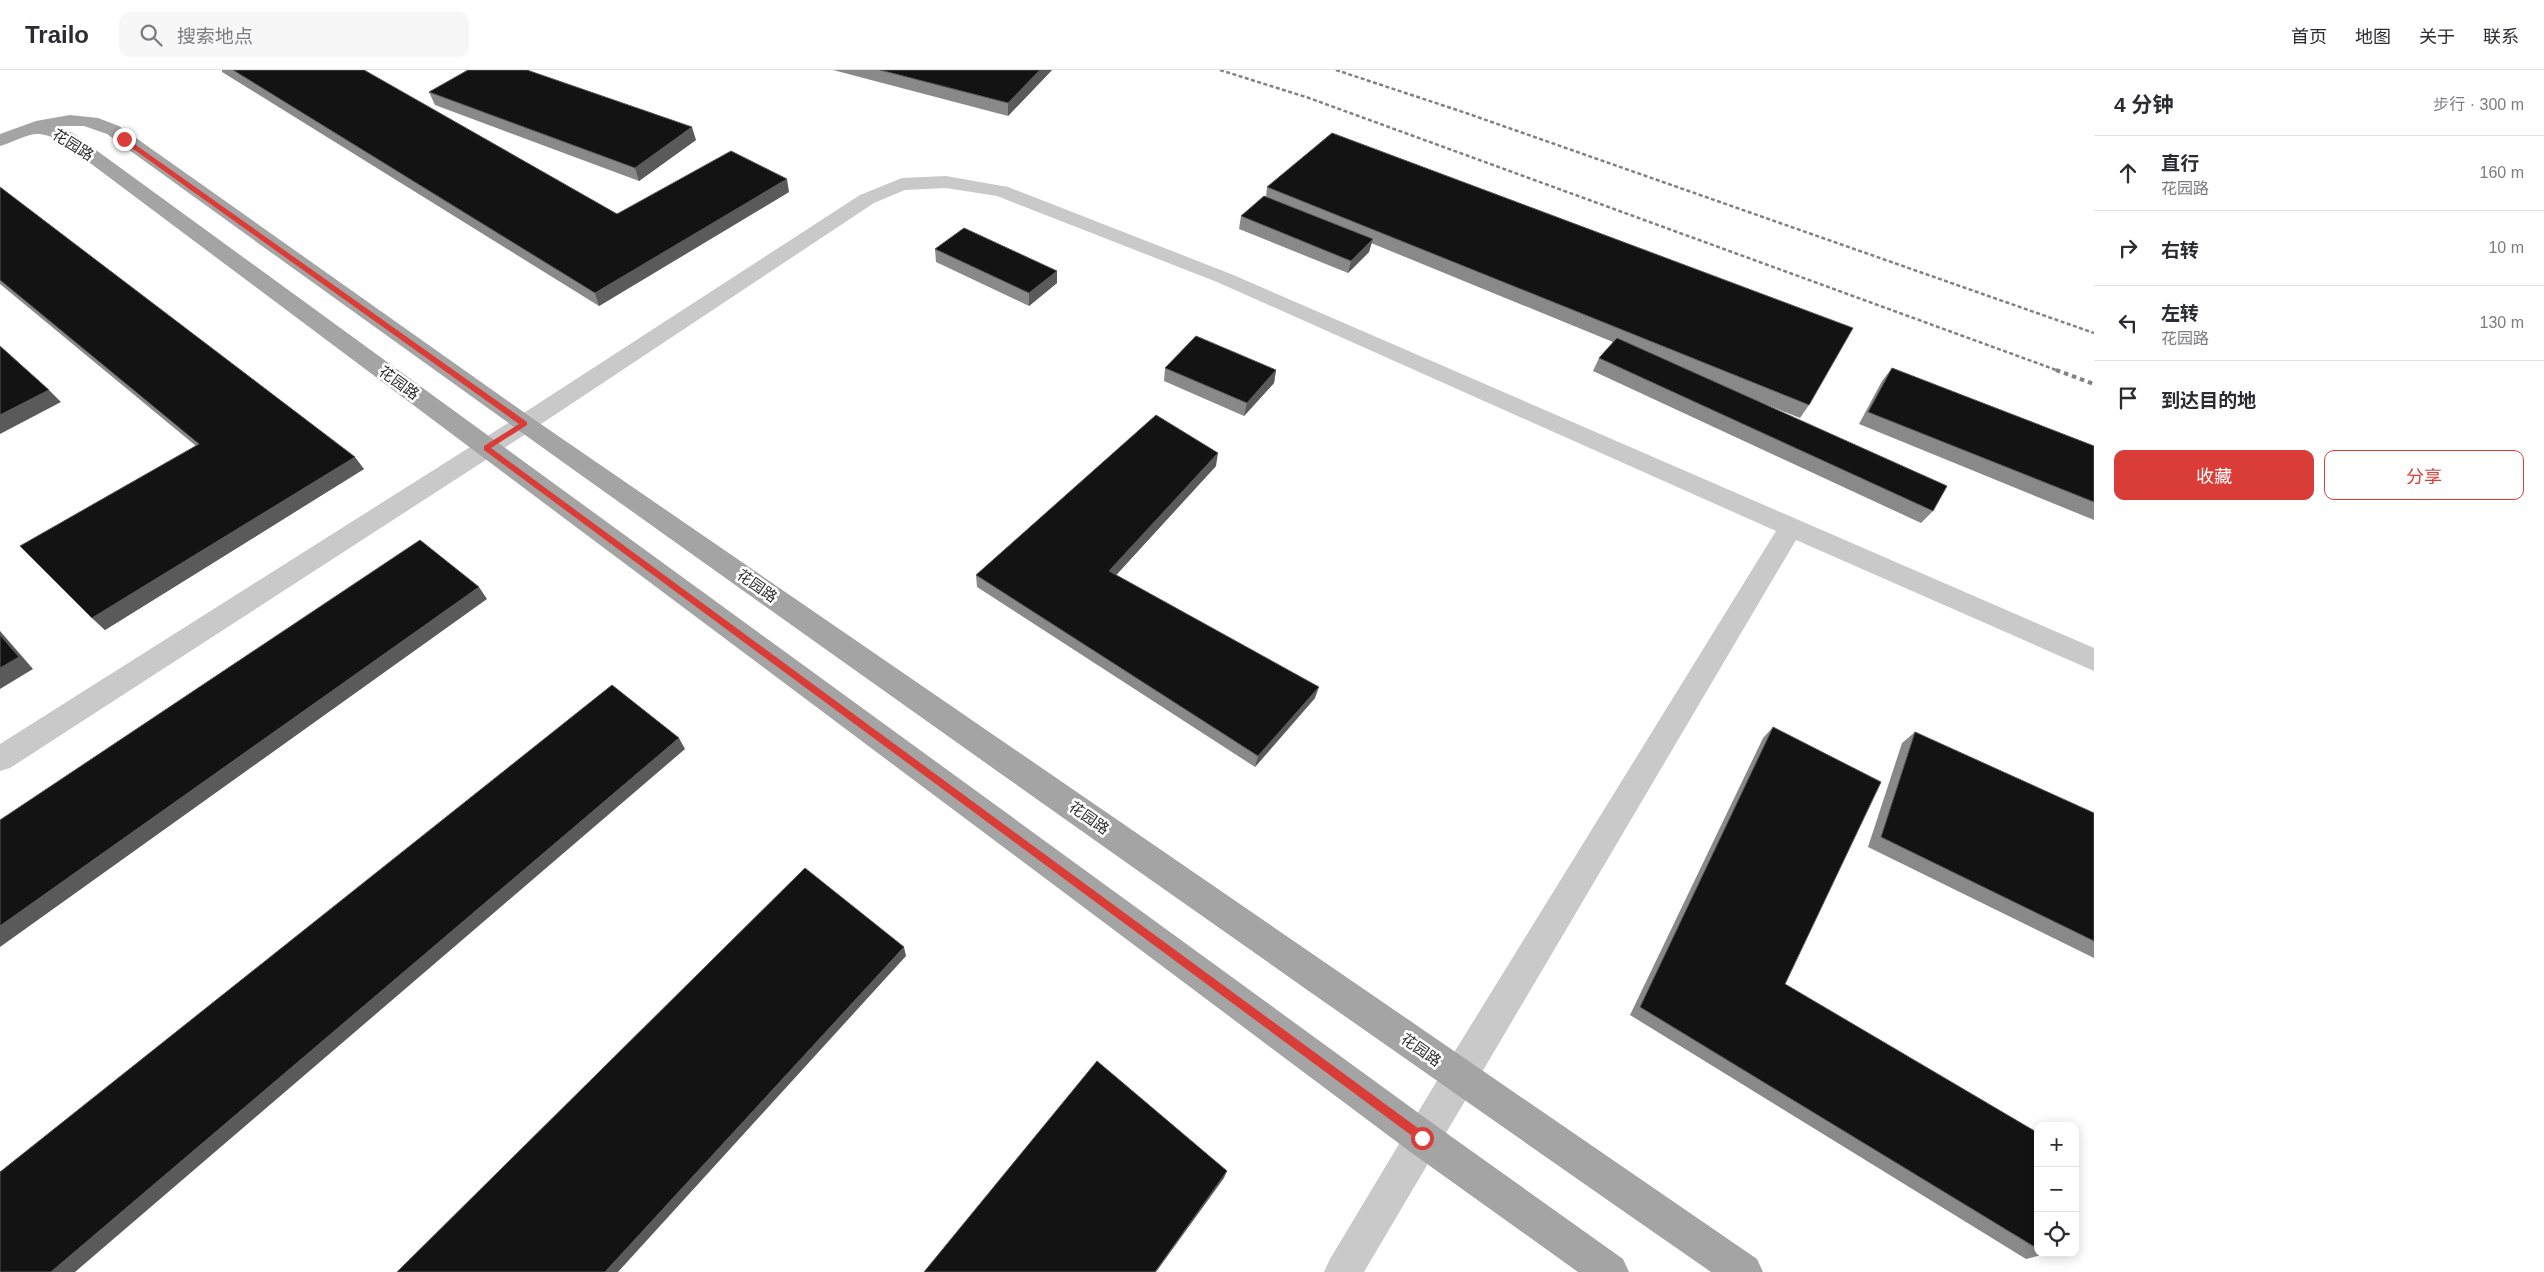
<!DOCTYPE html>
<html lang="zh">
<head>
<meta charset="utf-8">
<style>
  body { margin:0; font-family:Helvetica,"Noto Sans SC",sans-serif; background:#f7f7f7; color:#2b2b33 }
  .controls { position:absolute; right:15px; bottom:15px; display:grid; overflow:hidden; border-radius:10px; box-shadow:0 2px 12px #0003 }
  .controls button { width:45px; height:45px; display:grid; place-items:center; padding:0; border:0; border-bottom:1px solid #e1e1e2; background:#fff; color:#2b2b33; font:25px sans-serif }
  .stop { position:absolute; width:15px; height:15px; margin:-11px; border:4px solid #da3d37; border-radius:50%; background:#fff }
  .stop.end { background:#da3d37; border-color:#fff; box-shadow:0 1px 5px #0008 }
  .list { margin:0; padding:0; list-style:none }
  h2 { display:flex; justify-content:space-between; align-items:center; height:65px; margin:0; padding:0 20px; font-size:21px }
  h2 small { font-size:16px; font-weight:400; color:#7c7c81 }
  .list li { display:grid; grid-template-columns:32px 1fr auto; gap:15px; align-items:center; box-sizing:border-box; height:75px; padding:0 20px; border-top:1px solid #e1e1e2 }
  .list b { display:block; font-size:19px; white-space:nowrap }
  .list p { margin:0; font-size:16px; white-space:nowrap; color:#7c7c81 }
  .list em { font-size:16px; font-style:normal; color:#7c7c81 }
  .actions { display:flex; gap:10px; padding:15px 20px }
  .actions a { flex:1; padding:11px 0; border:1px solid #da3d37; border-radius:10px; text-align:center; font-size:18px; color:#da3d37 }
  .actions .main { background:#da3d37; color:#fff }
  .icon { flex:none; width:28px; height:28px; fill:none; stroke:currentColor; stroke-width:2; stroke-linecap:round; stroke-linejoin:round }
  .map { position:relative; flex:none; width:2094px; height:1202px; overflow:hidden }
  header { display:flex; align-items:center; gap:30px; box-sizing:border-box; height:70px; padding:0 25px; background:#fff; border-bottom:1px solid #e1e1e2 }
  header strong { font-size:24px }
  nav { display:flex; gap:28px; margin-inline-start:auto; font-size:18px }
  .search { width:350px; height:45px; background:#f7f7f7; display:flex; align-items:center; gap:12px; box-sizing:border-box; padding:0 18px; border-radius:10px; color:#7c7c81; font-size:19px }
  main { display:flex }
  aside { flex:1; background:#fff }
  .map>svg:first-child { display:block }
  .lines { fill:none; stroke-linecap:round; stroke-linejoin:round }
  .minor { fill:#c9c9c9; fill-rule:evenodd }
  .major { fill:#a4a4a4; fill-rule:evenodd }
  .rail-far1 { stroke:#818181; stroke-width:2.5; stroke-dasharray:4 2.5; stroke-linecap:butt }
  .rail { stroke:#818181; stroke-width:4; stroke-dasharray:4.5 4; stroke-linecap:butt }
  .wall { fill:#898989 }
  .shaded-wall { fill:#5a5a5a }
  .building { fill:#131313; stroke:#5a5a5a }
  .route { fill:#da3d37 }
  .labels { text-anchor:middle; stroke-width:5; stroke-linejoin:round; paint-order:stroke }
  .street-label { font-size:15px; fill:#2c2c2c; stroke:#fff }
</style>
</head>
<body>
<header>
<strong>Trailo</strong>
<div class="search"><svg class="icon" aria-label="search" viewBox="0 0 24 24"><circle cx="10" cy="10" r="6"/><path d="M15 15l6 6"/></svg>搜索地点</div>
<nav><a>首页</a><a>地图</a><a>关于</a><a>联系</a></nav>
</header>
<main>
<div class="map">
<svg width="2094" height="1202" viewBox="0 0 2094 1202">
  <rect width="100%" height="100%" fill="#fff"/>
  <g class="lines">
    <path class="minor" d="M946,106L1008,117L1231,204L2094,578V601L1796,470L1364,1202H1324L1330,1189L1447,994L1776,461L1217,212L997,126L946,118L905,120L874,133L532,360L10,698L0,701V674L516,348L860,125L902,108Z"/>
    <path class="major" d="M70,45L98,48L119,56L532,348L1757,1189L1763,1202H1711C1173,828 638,448 107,64L84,56H60L74,64L1435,1055L1623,1189L1629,1202H1578L1409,1081L62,72C32,56 28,68 0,76V64L36,51Z"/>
    <path class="rail-far1" d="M1220,0L1309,28L2059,301
      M1336,0L1466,43L2094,263"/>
    <path class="rail" d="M2056,300L2094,314"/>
  </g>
  <path class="wall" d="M222,0H364L617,144L789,122L599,236L222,2Z
    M833,0H1052L1008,46Z
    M429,22L696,70L639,111L435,35Z
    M0,117L364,399L105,560L92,548L196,376L0,214Z
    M1267,117L1809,335L1800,348L1752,329L1933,441L1921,453L1593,301L1599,288L1613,272L1371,173L1369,182L1348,203L1239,159L1241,146L1266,127Z
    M935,179L1057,201V213L1029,236L936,192Z
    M1165,298L1276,300L1274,313L1244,346L1164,311Z
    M1892,298L2094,376V450L1859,354L1882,311Z
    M1216,396L1116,505L1315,628L1255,697L977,517L976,505Z
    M1773,657L1785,914L2038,1063V1183L2045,1184L2026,1189L1630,945L1763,668Z
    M1915,662L2094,743V888L1868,777L1902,673Z"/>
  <path class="shaded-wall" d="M1040,0H1052L1008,46V33Z
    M692,57L696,70L639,111L635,98Z
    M787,109L789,122L599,236L595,223Z
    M1373,169L1369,182L1348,203L1351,191Z
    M1057,201V213L1029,236V223Z
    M1276,300L1274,313L1244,346L1247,333Z
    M49,320L61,332L0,364V345Z
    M1218,383L1216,396L1108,514L1109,501Z
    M355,387L364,399L105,560L92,548Z
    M479,517L487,529L0,877V856Z
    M0,561L33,599L0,619Z
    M1319,617L1315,628L1255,697L1258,686Z
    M679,668L685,679L75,1202H51Z
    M904,877L906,886L618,1202H605Z
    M1227,1101L1224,1108L1156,1202H1155Z"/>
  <path class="building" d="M233,0H364L617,144L731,81L787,109L595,223Z
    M468,0H527L692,57L635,98L429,22Z
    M880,0H1040L1008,33Z
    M1332,63L1853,258L1809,335L1267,117Z
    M0,117L355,387L92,548L20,476L199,374L0,210Z
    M1264,126L1373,169L1351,191L1241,146Z
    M964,158L1057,201L1029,223L935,179Z
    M1196,266L1276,300L1247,333L1165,298Z
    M1617,268L1947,416L1933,441L1599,288Z
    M0,276L49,320L0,345Z
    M1892,298L2094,376V432L1868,342Z
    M1156,345L1218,383L1109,501L1319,617L1258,686L976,505Z
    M420,470L479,517L0,856V750Z
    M0,565L19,587L0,598Z
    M612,615L679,668L51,1202H0V1102Z
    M1773,657L1881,712L1785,914L2038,1063V1179L1640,937Z
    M1915,662L2094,743V871L1881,767Z
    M805,798L904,877L605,1202H397Z
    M1097,991L1227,1101L1155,1202H924Z
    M2075,1085L2078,1086L2075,1095Z"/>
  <path class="route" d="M122,68H126L527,352V355L491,378L1426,1064V1071H1419L484,380V376L519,354L122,71Z"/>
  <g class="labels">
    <g class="street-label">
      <text transform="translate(73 75) rotate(32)" y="5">花园路</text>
      <text transform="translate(399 313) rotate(36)" y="5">花园路</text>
      <text transform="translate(757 516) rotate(35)" y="5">花园路</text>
      <text transform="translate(1089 748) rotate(35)" y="5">花园路</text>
      <text transform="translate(1421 980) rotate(35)" y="5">花园路</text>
    </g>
  </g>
</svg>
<div class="controls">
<button>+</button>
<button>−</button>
<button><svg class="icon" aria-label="locate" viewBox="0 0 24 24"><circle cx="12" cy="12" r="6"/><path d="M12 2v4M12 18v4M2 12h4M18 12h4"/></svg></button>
</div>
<div class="stop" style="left:1422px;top:1068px"></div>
<div class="stop end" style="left:124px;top:69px"></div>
</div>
<aside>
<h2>4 分钟<small>步行 · 300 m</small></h2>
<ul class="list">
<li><svg class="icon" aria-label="ahead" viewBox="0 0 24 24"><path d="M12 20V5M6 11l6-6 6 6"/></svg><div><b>直行</b><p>花园路</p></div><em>160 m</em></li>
<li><svg class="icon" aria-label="right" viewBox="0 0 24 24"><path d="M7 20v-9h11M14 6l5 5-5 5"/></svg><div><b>右转</b></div><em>10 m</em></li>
<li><svg class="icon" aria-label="left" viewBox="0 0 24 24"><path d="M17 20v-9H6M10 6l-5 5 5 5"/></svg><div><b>左转</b><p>花园路</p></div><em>130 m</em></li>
<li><svg class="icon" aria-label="arrive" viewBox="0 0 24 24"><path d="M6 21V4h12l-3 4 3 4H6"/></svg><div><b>到达目的地</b></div></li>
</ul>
<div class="actions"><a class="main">收藏</a><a>分享</a></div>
</aside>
</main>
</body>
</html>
